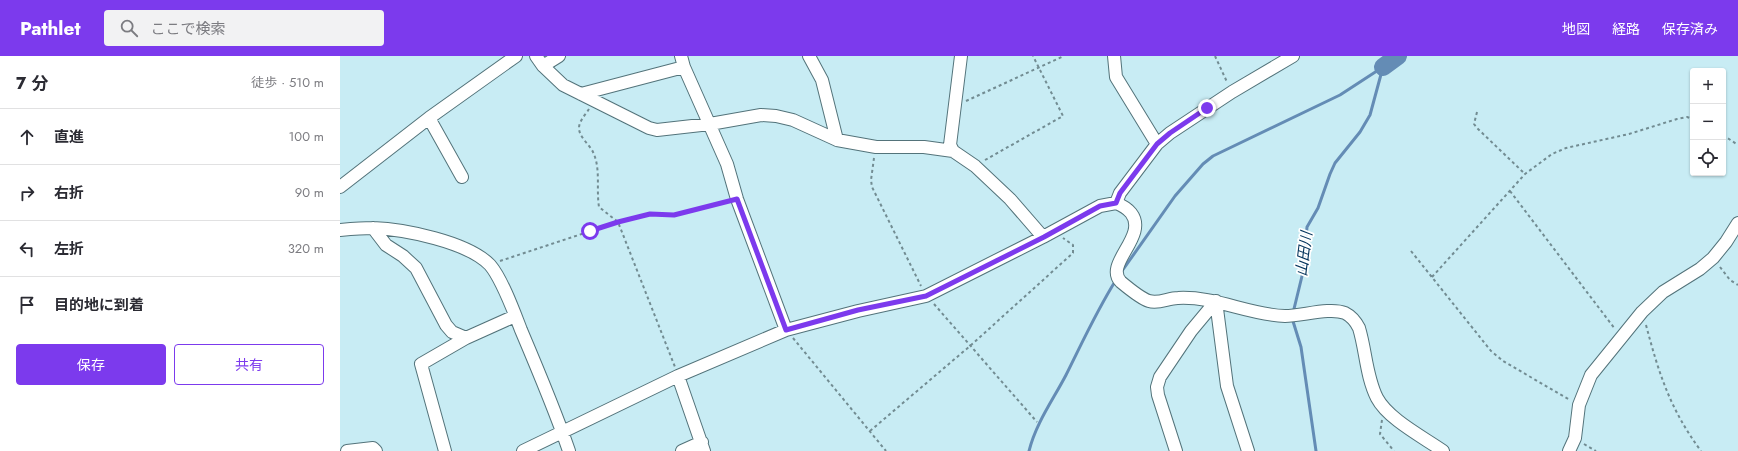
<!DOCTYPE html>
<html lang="ja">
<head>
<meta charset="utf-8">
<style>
  body { margin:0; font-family:Jost,"Noto Sans JP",sans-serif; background:#f2f2f3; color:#2b2b33 }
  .controls { position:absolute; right:12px; top:12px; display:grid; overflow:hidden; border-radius:4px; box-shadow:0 1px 3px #0004 }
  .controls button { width:36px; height:36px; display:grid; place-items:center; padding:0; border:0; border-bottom:1px solid #e1e1e2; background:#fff; color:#2b2b33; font:20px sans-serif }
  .stop { position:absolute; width:12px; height:12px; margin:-9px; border:3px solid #7c3aed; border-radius:50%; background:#fff }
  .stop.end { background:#7c3aed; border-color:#fff; box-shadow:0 1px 4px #0008 }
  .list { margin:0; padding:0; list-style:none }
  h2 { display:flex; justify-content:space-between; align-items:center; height:52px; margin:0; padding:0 16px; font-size:17px }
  h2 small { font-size:13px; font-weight:400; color:#7c7c81 }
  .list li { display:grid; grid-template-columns:26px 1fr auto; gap:12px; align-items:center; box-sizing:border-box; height:56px; padding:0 16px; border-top:1px solid #e1e1e2 }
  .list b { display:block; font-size:15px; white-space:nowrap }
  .list em { font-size:13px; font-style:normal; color:#7c7c81 }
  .actions { display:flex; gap:8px; padding:12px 16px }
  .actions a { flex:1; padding:9px 0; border:1px solid #7c3aed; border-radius:4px; text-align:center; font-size:14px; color:#7c3aed }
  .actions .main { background:#7c3aed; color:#fff }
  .icon { flex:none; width:22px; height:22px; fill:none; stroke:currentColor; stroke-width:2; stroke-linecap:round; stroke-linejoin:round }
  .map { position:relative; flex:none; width:1398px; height:395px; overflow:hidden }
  header { display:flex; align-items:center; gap:24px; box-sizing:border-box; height:56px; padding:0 20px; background:#7c3aed; color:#fff }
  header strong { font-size:19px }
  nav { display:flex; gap:22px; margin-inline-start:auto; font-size:14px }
  .search { width:280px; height:36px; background:#f2f2f3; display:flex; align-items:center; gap:10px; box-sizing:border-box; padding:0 14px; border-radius:4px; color:#7c7c81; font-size:15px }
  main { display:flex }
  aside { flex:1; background:#fff }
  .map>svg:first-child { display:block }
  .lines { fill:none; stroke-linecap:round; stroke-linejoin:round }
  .stream { stroke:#648cb5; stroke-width:3 }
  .river { stroke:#648cb5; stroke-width:18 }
  .minor-casing { stroke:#53737a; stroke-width:14 }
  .path { stroke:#728c92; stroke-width:2; stroke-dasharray:3 3; stroke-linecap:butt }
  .minor { stroke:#fff; stroke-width:12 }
  .route { stroke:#7c3aed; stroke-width:5 }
  .labels { text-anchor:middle; stroke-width:3.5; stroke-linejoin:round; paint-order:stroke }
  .water-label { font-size:15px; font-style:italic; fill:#03335b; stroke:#fff }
</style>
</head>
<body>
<header>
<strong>Pathlet</strong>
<div class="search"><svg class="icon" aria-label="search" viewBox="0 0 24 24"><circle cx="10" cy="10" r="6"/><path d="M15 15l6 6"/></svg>ここで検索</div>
<nav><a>地図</a><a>経路</a><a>保存済み</a></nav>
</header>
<main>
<aside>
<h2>7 分<small>徒歩 · 510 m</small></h2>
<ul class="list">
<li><svg class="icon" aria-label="ahead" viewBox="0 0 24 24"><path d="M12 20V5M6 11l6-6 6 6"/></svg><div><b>直進</b></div><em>100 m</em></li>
<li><svg class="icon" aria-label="right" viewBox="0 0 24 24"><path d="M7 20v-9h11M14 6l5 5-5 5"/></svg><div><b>右折</b></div><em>90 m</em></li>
<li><svg class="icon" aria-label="left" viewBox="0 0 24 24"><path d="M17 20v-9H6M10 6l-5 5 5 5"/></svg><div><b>左折</b></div><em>320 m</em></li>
<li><svg class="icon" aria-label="arrive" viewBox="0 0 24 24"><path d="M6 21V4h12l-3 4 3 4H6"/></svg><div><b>目的地に到着</b></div></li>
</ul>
<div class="actions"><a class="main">保存</a><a>共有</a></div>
</aside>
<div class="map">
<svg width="1398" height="395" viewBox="0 0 1398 395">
  <rect width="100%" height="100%" fill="#c8ecf4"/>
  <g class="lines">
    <path class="stream" d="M782,215L835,140L863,108L873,100L1000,39L1043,11
      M953,257L963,216L967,171L978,152L990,118L995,107L1020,76L1030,59L1043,11
      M952,262L961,291L976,395
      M689,395C696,367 713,344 726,319C742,287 757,254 776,224"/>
    <path class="river" d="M1043,11L1058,0"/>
    <g class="minor-casing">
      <path id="minor" d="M196,0L203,10L223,29L309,72L317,74L370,68L421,59L436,60L453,64L497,84L536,91H584L613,95
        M341,0L344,11L387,108L397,143L446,274
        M469,0L482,24L497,84
        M621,0L610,89L613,95L635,110L670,143L703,181
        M774,0L776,21L817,88
        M203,10L219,0
        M241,38L344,11
        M89,62L122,121
        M0,131L89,62L176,0
        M776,147L780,137L817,88L830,77L892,36L953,0
        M33,172L46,189L63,200L76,212L106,269L112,276L126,282
        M0,174C11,173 22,172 33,172C64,173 128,186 150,209C162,223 174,256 181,274C198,314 215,354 229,395
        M876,245L887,330L908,395
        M338,320L364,395
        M7,395L33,392L36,395
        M105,395L81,308L126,282L175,260
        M183,395L338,320L446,274L518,255L586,240L703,181L760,150L776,147C781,149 787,152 791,157C809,180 763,208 781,226C787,231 802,243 809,245C819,248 828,242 838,242C875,240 909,259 945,260C962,260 990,251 1005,257C1011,260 1016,266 1019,272C1026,295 1026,320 1037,342C1048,363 1083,381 1103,395
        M342,395L362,386
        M836,395L818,339L817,331L820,321L851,275L876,245
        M1229,395L1235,382L1239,349L1251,319L1302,256L1323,236L1360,213L1373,202L1386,186L1398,167"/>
    </g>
    <path class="path" d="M875,0L887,26
      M626,45L724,0
      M249,53C246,58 239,65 239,72C239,81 249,88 253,96C261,113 256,132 259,151L278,166L335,311
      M1137,56L1134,68L1137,72L1185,118
      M1383,79L1398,89
      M534,102L531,124L532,131L581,230
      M645,104L723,60L693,0
      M1170,135L1275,273
      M1071,195L1151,295L1163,305L1230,344
      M160,205L278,166L310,158L334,159L386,146
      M1380,211L1390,224L1398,229
      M1092,221L1185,118L1212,98L1226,92L1289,78L1337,63L1347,61L1353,63
      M594,248L697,366
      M1306,269C1319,318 1330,353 1361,395
      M453,282L546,395
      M1042,364L1040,378L1054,395
      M530,375L630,290L733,197V189L723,182
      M1244,388L1256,395"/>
    <use href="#minor" class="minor"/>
  </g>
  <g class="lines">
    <path class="route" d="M250,175L278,166L310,158L334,159L397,143L446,274L518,254L586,240L704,181L760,150L776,147L780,137L817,88L830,77L867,52"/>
  </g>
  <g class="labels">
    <g class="water-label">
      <text transform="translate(964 198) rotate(-83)" y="5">山田川</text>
    </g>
  </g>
</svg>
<div class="controls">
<button>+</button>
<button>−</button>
<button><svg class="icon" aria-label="locate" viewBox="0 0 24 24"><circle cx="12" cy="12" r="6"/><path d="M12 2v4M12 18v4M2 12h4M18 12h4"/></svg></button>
</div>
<div class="stop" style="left:250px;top:175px"></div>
<div class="stop end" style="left:867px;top:52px"></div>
</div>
</main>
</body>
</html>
